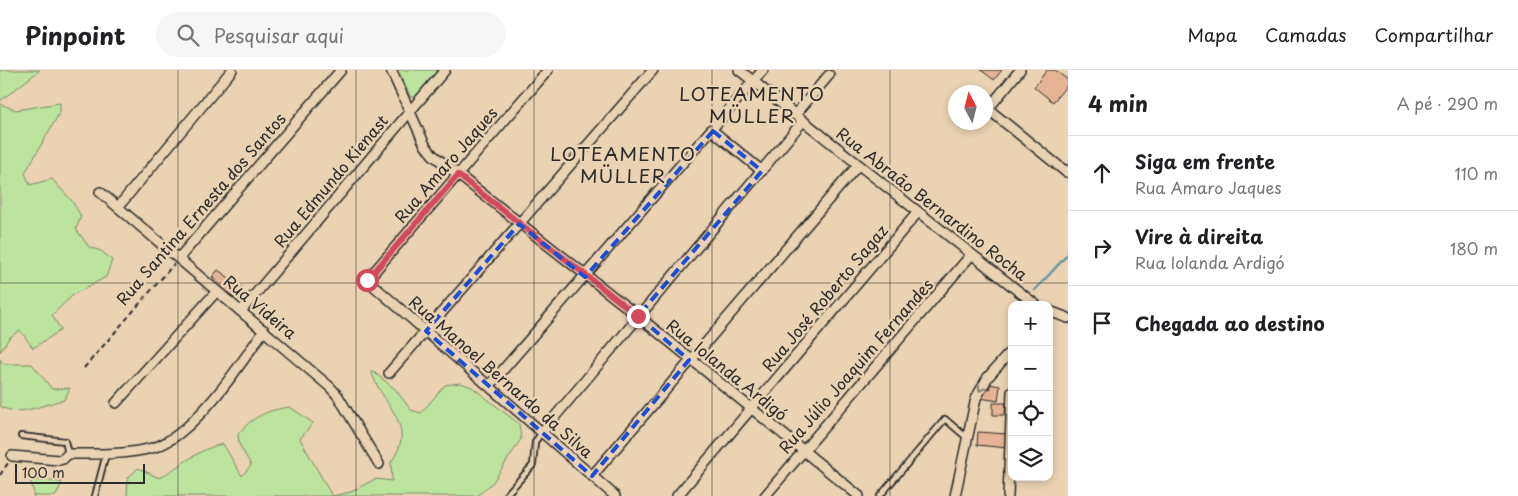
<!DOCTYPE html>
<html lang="pt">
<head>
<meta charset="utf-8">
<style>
  body { margin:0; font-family:"Playpen Sans",sans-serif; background:#f6f6f6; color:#202124 }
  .controls { position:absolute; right:15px; bottom:15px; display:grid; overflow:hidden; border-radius:10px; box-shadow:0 2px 8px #0003 }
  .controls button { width:45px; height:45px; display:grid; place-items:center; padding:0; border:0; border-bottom:1px solid #e0e0e0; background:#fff; color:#202124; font:25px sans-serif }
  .compass { position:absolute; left:948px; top:15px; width:45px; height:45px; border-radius:50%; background:#fff; box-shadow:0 2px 8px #0003; rotate:353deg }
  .scale { position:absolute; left:15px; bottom:12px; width:130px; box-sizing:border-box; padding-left:5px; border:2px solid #2b2b2b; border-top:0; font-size:14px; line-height:18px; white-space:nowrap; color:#2b2b2b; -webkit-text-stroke:4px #ead2b2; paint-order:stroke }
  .stop { position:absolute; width:15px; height:15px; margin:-11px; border:4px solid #d1495b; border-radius:50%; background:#fff }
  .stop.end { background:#d1495b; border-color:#fff; box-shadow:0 1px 5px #0008 }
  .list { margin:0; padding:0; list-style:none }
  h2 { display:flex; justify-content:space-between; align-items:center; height:65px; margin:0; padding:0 20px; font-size:21px }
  h2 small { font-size:16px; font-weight:400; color:#757577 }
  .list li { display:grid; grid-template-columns:32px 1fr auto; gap:15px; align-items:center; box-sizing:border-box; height:75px; padding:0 20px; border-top:1px solid #e0e0e0 }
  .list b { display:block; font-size:19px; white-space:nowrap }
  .list p { margin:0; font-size:16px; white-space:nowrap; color:#757577 }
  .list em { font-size:16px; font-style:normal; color:#757577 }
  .icon { flex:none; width:28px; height:28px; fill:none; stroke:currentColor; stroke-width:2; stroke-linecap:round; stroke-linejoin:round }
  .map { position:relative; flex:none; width:1068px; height:426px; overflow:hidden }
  header { display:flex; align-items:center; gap:30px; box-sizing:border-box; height:70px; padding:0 25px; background:#fff; border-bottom:1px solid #e0e0e0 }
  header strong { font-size:24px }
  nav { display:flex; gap:28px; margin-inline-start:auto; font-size:18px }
  .search { width:350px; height:45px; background:#f6f6f6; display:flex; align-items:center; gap:12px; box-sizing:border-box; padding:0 18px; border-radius:28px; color:#757577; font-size:19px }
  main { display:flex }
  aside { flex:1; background:#fff }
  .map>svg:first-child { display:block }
  .green { fill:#bde49f; stroke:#748865 }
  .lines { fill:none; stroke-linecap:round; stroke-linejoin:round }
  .stream { stroke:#6694a0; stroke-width:2.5 }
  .building { fill:#e5b396; stroke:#2b2b2b }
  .lane-casing { stroke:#2b2b2b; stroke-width:8 }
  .street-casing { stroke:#2b2b2b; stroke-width:12 }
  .path { stroke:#2b2b2b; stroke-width:2; stroke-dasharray:5 4; stroke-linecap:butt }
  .lane { stroke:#ead2b2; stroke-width:4.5 }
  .street { stroke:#ead2b2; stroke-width:9 }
  .oneway { stroke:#8a7e6e }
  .route { stroke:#d1495b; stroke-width:6 }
  .marked { fill:none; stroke:#1d4ed8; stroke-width:4; stroke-dasharray:10 6; stroke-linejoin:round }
  .grid { fill:none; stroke:#2b2b2b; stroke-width:1; stroke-opacity:0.55 }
  .labels { text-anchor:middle; stroke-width:5; stroke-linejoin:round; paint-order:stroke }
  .street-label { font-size:16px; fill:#2b2b2b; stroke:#ead2b2 }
  .quarter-label { font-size:19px; letter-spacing:1px; fill:#2b2b2b; stroke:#ead2b2 }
</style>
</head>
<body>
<header>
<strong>Pinpoint</strong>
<div class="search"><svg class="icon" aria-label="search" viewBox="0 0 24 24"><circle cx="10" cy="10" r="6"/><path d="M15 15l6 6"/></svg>Pesquisar aqui</div>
<nav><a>Mapa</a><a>Camadas</a><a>Compartilhar</a></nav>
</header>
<main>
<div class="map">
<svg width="1068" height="426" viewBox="0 0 1068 426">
  <rect width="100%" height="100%" fill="#ead2b2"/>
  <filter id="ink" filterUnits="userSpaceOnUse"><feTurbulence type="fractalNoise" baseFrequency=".02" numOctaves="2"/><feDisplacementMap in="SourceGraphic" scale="10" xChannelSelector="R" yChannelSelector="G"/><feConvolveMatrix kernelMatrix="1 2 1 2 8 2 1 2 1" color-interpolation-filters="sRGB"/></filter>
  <g filter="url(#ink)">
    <path class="green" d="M0,0H40L0,31Z
      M398,0H438L414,28L410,26Z
      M60,33V42L25,103L30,115L52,109L72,131L81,146L76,159L89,177L101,181L112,190L106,207L74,224L52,245L61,260L33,278L20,260L9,268L0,282V34L16,40Z
      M0,289L3,294H32L52,319L70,318L64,330C43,334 19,348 0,336Z
      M371,300L395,319L411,340L421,343L445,315L460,313L472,317L519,354L521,369L493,412L477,426H127L128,408L138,398L159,408C180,397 199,378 223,374L242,406L251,395L239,374L238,364C253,347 266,340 290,337L313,353L300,369L332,426L351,422L375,409L392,411L391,392C419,354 381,336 371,300Z
      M30,409L62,412L56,426H33L34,423Z"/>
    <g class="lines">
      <path class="stream" d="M1035,220L1068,184"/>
    </g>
    <path class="building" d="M981,0H1002L994,10Z
      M1047,0H1055L1068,10V14L1053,32L1034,17Z
      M218,200L243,218L234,228L212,207Z
      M990,314L1000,316L998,331L980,328L983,317L990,319Z
      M993,333H1006L1005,345H993Z
      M978,362L1008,364L1007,378L977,375Z"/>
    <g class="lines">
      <g class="lane-casing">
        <path id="lane" d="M21,366L65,371L68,384
          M95,426L106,384
          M505,426L533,395L535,372L542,362
          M880,426L945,349L966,367"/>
      </g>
      <g class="street-casing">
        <path id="street" d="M391,0L425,75L433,85L638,246L859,426
          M548,0L367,210L615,426
          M739,0L1036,235
          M1020,0L988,39L1066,102L1068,100
          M795,45L829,5
          M713,61L762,101
          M100,122L330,317L338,326L379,394
          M118,137L232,0
          M179,188L341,0
          M241,241L445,0
          M1049,241L1068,248
          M389,303L653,0
          M489,316L763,0
          M116,333L217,221
          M542,362L803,51
          M12,386L59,390L63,389L68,384C96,384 125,385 152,378C192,368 241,294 264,260
          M592,406L858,95
          M677,426L918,142
          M765,426L971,185
          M955,426L976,328L988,307L1012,280
          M1008,426L1012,322"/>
      </g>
      <path class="path" d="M84,298L174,194
        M0,405L8,393"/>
      <use href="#lane" class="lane"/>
      <use href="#street" class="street"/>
    </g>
    <defs><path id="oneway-chevron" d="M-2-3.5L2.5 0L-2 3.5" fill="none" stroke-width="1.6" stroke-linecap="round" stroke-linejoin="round" transform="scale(1.25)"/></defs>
    <use class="oneway" href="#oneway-chevron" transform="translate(981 318) rotate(119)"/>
  </g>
  <g class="lines" filter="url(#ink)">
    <path class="route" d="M367,210L458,105L638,246"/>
  </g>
  <path class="marked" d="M713,61L762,101L638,246L689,290L592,406L426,261L519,154L585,207Z"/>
  <path class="grid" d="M178,0V426M356,0V426M534,0V426M712,0V426M890,0V426M0,213H1068"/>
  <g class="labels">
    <g class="street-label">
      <text transform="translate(446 95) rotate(-49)" y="6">Rua Amaro Jaques</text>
      <text transform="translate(331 111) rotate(-50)" y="6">Rua Edmundo Kienast</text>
      <text transform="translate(932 134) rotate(38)" y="6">Rua Abraão Bernardino Rocha</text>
      <text transform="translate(201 139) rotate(-49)" y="6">Rua Santina Ernesta dos Santos</text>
      <text transform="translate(825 228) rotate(-50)" y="6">Rua José Roberto Sagaz</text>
      <text transform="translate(260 237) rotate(40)" y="6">Rua Videira</text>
      <text transform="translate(856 296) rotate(-49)" y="6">Rua Júlio Joaquim Fernandes</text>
      <text transform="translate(727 300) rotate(39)" y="6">Rua Iolanda Ardigó</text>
      <text transform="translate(501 307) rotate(41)" y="6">Rua Manoel Bernardo da Silva</text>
    </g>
    <g class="quarter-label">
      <text x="752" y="31">LOTEAMENTO<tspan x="752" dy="22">MÜLLER</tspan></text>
      <text x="623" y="91">LOTEAMENTO<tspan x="623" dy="22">MÜLLER</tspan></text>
    </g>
  </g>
</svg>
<div class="controls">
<button>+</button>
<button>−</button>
<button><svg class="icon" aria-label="locate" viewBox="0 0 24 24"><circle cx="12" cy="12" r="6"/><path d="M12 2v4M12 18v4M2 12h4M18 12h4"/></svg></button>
<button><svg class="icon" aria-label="layers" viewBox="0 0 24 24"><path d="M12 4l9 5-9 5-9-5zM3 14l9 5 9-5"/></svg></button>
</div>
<svg class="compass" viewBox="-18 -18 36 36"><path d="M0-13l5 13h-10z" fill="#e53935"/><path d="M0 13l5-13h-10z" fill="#757577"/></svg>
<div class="scale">100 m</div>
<div class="stop" style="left:367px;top:210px"></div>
<div class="stop end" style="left:638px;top:246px"></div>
</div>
<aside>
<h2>4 min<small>A pé · 290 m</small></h2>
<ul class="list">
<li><svg class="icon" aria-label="ahead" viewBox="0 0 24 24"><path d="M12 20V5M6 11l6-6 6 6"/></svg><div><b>Siga em frente</b><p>Rua Amaro Jaques</p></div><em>110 m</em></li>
<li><svg class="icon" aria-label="right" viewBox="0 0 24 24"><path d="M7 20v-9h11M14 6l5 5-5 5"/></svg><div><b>Vire à direita</b><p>Rua Iolanda Ardigó</p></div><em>180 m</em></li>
<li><svg class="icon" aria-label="arrive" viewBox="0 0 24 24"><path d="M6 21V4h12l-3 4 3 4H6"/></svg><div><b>Chegada ao destino</b></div></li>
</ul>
</aside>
</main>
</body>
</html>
